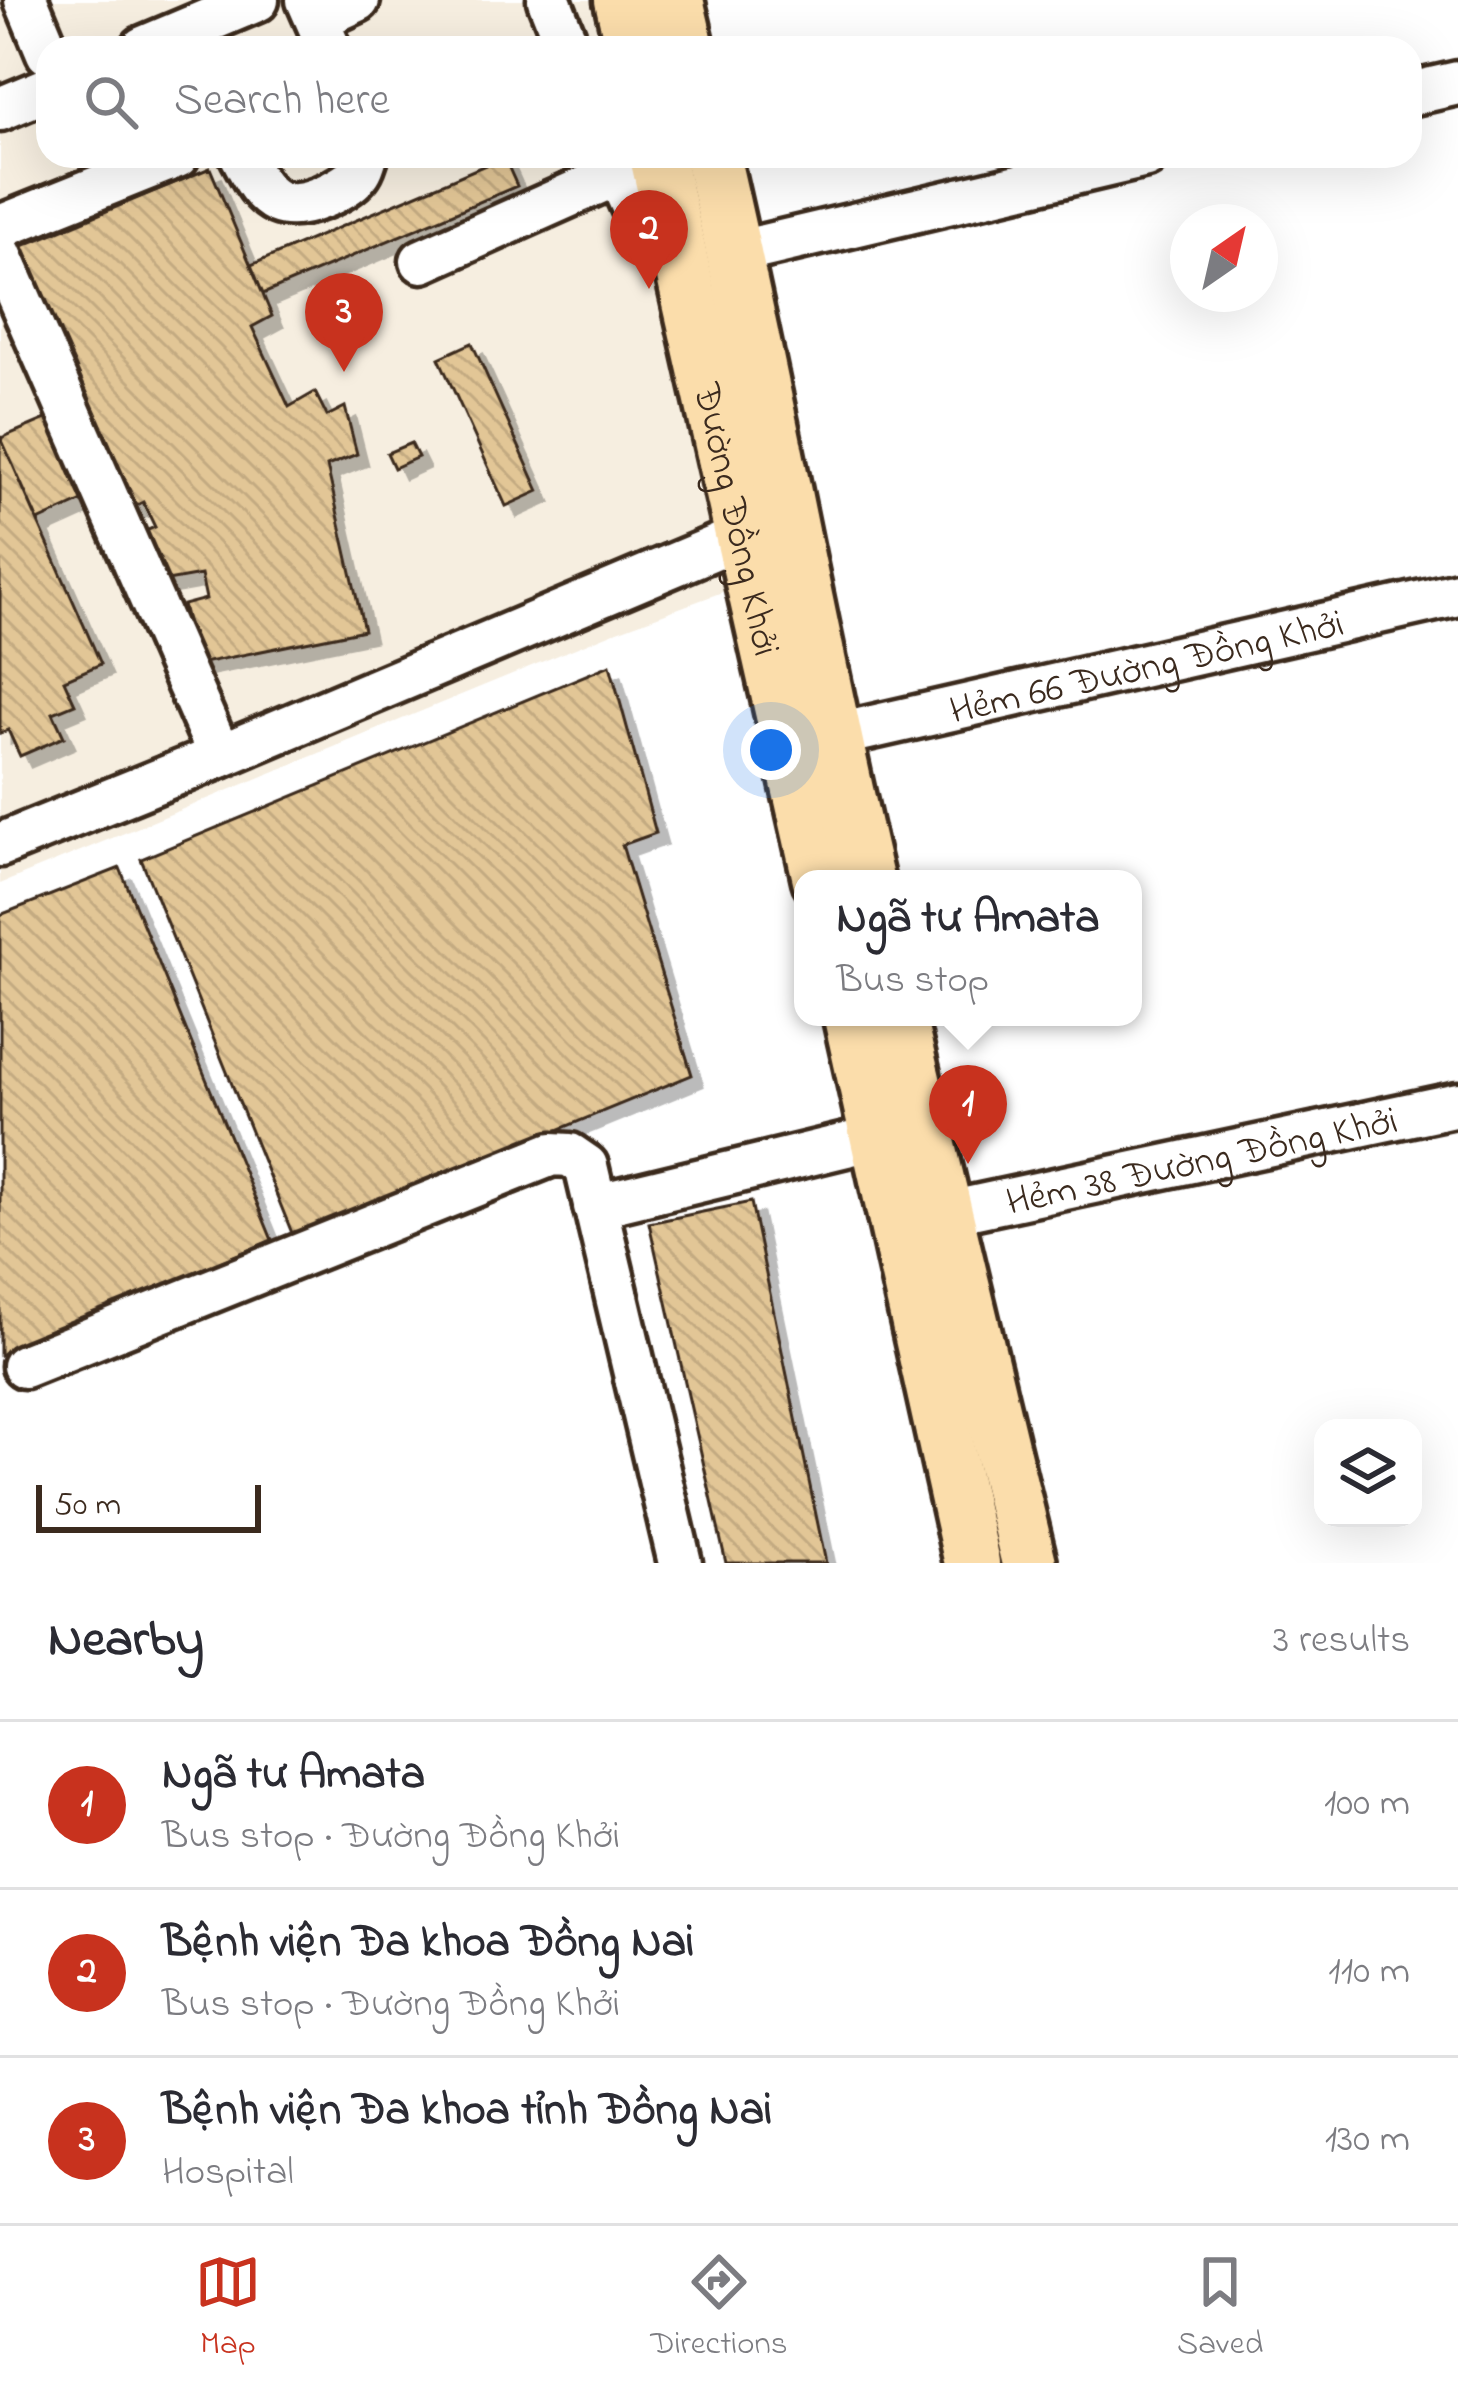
<!DOCTYPE html>
<html lang="en">
<head>
<meta charset="utf-8">
<style>
  body { margin:0; font-family:"Indie Flower",sans-serif; background:#f7f7f7; color:#2b2b33 }
  .controls { position:absolute; right:36px; bottom:36px; display:grid; overflow:hidden; border-radius:24px; box-shadow:0 12px 48px #0002 }
  .controls button { width:108px; height:108px; display:grid; place-items:center; padding:0; border:0; border-bottom:3px solid #e1e1e2; background:#fff; color:#2b2b33; font:60px sans-serif }
  .compass { position:absolute; left:1170px; top:204px; width:108px; height:108px; border-radius:50%; background:#fff; box-shadow:0 12px 48px #0002; rotate:34deg }
  .scale { position:absolute; left:36px; bottom:30px; width:225px; box-sizing:border-box; padding-left:12px; border:6px solid #3b2a1e; border-top:0; font-size:33px; line-height:42px; white-space:nowrap; color:#3b2a1e; -webkit-text-stroke:9px #fff; paint-order:stroke }
  .you { position:absolute; left:771px; top:750px; width:42px; height:42px; margin:-30px; border:9px solid #fff; border-radius:50%; background:#1a73e8; box-shadow:0 0 0 18px #1a73e833 }
  .badge { display:grid; place-items:center; width:78px; height:78px; border-radius:50%; background:#c8321e; color:#fff; font-size:39px; font-weight:700 }
  .pin { position:absolute; translate:-50% -99px; filter:drop-shadow(0 3px 6px #0008) }
  .pin::after { content:''; position:absolute; top:63px; width:42px; height:36px; background:inherit; clip-path:polygon(0 0,100% 0,50% 100%) }
  .popup { position:absolute; left:794px; top:870px; width:348px; height:156px; box-sizing:border-box; display:grid; place-content:center; border-radius:24px; background:#fff; filter:drop-shadow(0 3px 9px #0005); font-size:39px; white-space:nowrap; color:#7c7c81 }
  .popup b { font-size:45px; color:#2b2b33 }
  .popup::after { content:''; position:absolute; left:50%; top:100%; margin-left:-24px; border:24px solid transparent; border-top-color:#fff }
  .list { margin:0; padding:0; list-style:none }
  h2 { display:flex; justify-content:space-between; align-items:center; height:156px; margin:0; padding:0 48px; font-size:51px }
  h2 small { font-size:39px; font-weight:400; color:#7c7c81 }
  .list li { display:grid; grid-template-columns:78px 1fr auto; gap:36px; align-items:center; box-sizing:border-box; height:168px; padding:0 48px; border-top:3px solid #e1e1e2 }
  .list b { display:block; font-size:45px; white-space:nowrap }
  .list p { margin:0; font-size:39px; white-space:nowrap; color:#7c7c81 }
  .list em { font-size:39px; font-style:normal; color:#7c7c81 }
  .icon { flex:none; width:66px; height:66px; fill:none; stroke:currentColor; stroke-width:2; stroke-linecap:round; stroke-linejoin:round }
  .map { position:relative; flex:none; width:1458px; height:1563px; overflow:hidden }
  .search { position:absolute; background:#fff; box-shadow:0 12px 48px #0002; left:36px; right:36px; top:36px; height:132px; display:flex; align-items:center; gap:30px; box-sizing:border-box; padding:0 42px; border-radius:36px; color:#7c7c81; font-size:45px }
  .sheet { height:660px; background:#fff }
  nav { display:flex; justify-content:space-around; align-items:center; box-sizing:border-box; height:168px; border-top:3px solid #e1e1e2; background:#fff; font-size:33px; color:#7c7c81 }
  nav a { display:grid; justify-items:center; gap:6px }
  nav .on { color:#c8321e }
  .map>svg:first-child { display:block }
  .built { fill:#f6eee0 }
  .building { fill:url(#building-back-hatch); stroke:#3b2a1e; stroke-width:3; filter:url(#shadow) }
  .lines { fill:none; stroke-linecap:round; stroke-linejoin:round }
  .minor-casing { stroke:#3b2a1e; stroke-width:51 }
  .major-casing { stroke:#3b2a1e; stroke-width:63 }
  .minor { stroke:#fff; stroke-width:42 }
  .major { stroke:#fbddab; stroke-width:54 }
  .labels { text-anchor:middle; stroke-width:12; stroke-linejoin:round; paint-order:stroke }
  .street-label { font-size:39px; fill:#3b2a1e; stroke:#fff }
</style>
</head>
<body>
<div class="map">
<svg width="1458" height="1563" viewBox="0 0 1458 1563">
  <defs>
    <pattern id="building-back-hatch" width="6" height="6" patternUnits="userSpaceOnUse" patternTransform="scale(3)"><rect width="6" height="6" fill="#e2c696"/><path d="M-1 5l2 2M0 0l6 6M5-1l2 2" fill="none" stroke="#c3aa81"/></pattern>
    <filter id="shadow"><feDropShadow dx="11" dy="11" stdDeviation="0" flood-color="#0004"/></filter>
  </defs>
  <rect width="100%" height="100%" fill="#fff"/>
  <filter id="ink" filterUnits="userSpaceOnUse"><feTurbulence type="fractalNoise" baseFrequency=".00833" numOctaves="2"/><feDisplacementMap in="SourceGraphic" scale="24" xChannelSelector="R" yChannelSelector="G"/><feConvolveMatrix kernelMatrix="1 2 1 2 8 2 1 2 1" color-interpolation-filters="sRGB"/></filter>
  <g filter="url(#ink)">
    <path class="built" d="M0,0H605L616,48H48V156H640L736,587L617,631L0,884Z"/>
    <path class="building" d="M504,157L517,186L263,294L251,265Z
      M210,168L272,316L252,327L289,407L315,392L327,416L345,407L357,454L327,466L364,630L198,664L183,605L206,599L201,575L156,583L141,533L155,527L143,502L131,508L20,247Z
      M472,343L539,491L506,506L439,358Z
      M86,402L120,484L38,521L1,438Z
      M0,436L101,664L64,680L75,704L53,713L64,737L20,756L8,730L0,733Z
      M411,443L418,457L394,468L387,453Z
      M610,665L656,833L622,845L692,1075L294,1238L141,859Z
      M120,868L272,1240L0,1355V915Z
      M751,1202L826,1563H726L649,1223Z"/>
    <g class="lines">
      <g class="minor-casing">
        <g id="minor">
          <path d="M26,0L48,53"/>
          <path d="M308,0L329,48"/>
          <path d="M549,0L568,48"/>
          <path d="M317,19L358,0"/>
          <path d="M143,48L257,0"/>
          <path d="M1410,94L1458,83"/>
          <path d="M0,109L48,89"/>
          <path d="M242,156C251,172 260,194 278,202C299,211 344,191 358,174C363,168 363,164 366,156"/>
          <path d="M610,156L639,220L679,253"/>
          <path d="M0,227L177,156"/>
          <path d="M735,253L1146,156"/>
          <path d="M0,254L220,756"/>
          <path d="M422,261L617,174"/>
          <path id="s1" d="M833,736L1458,594"/>
          <path d="M0,845L220,756L742,536"/>
          <path d="M595,1206L879,1137"/>
          <path id="s2" d="M943,1214L1458,1104"/>
          <path d="M24,1366L552,1154L570,1155L586,1166L680,1563"/>
        </g>
      </g>
      <g class="major-casing">
        <g id="major">
          <path d="M622,0L633,48"/>
          <path d="M676,0L687,48"/>
          <path id="s3" d="M657,156L820,879"/>
          <path d="M712,156C768,396 810,639 866,879"/>
          <path d="M851,1017L972,1563"/>
          <path d="M898,1017L1029,1563"/>
        </g>
      </g>
      <use href="#minor" class="minor"/>
      <use href="#major" class="major"/>
    </g>
  </g>
  <g class="labels">
    <g class="street-label">
      <text dy="14" stroke="none"><textPath href="#s3" startOffset="372">Đường Đồng Khởi</textPath></text>
      <text dy="14" stroke="none"><textPath href="#s1" startOffset="321">Hẻm 66 Đường Đồng Khởi</textPath></text>
      <text dy="14" stroke="none"><textPath href="#s2" startOffset="264">Hẻm 38 Đường Đồng Khởi</textPath></text>
    </g>
  </g>
</svg>
<div class="controls">
<button><svg class="icon" aria-label="layers" viewBox="0 0 24 24"><path d="M12 4l9 5-9 5-9-5zM3 14l9 5 9-5"/></svg></button>
</div>
<svg class="compass" viewBox="-18 -18 36 36"><path d="M0-13l5 13h-10z" fill="#e53935"/><path d="M0 13l5-13h-10z" fill="#7c7c81"/></svg>
<div class="scale">50 m</div>
<div class="you"></div>
<div class="pin badge" style="left:968px;top:1164px">1</div>
<div class="popup"><b>Ngã tư Amata</b>Bus stop</div>
<div class="pin badge" style="left:649px;top:289px">2</div>
<div class="pin badge" style="left:344px;top:372px">3</div>
<div class="search"><svg class="icon" aria-label="search" viewBox="0 0 24 24"><circle cx="10" cy="10" r="6"/><path d="M15 15l6 6"/></svg>Search here</div>
</div>
<section class="sheet">
<h2>Nearby<small>3 results</small></h2>
<ul class="list">
<li><span class="badge">1</span><div><b>Ngã tư Amata</b><p>Bus stop · Đường Đồng Khởi</p></div><em>100 m</em></li>
<li><span class="badge">2</span><div><b>Bệnh viện Đa khoa Đồng Nai</b><p>Bus stop · Đường Đồng Khởi</p></div><em>110 m</em></li>
<li><span class="badge">3</span><div><b>Bệnh viện Đa khoa tỉnh Đồng Nai</b><p>Hospital</p></div><em>130 m</em></li>
</ul>
</section>
<nav>
<a class="on"><svg class="icon" aria-label="map" viewBox="0 0 24 24"><path d="M3 6l6-2 6 2 6-2v14l-6 2-6-2-6 2zM9 4v14M15 6v14"/></svg>Map</a>
<a><svg class="icon" aria-label="directions" viewBox="0 0 24 24"><path d="M12 3l9 9-9 9-9-9zM9 14v-3h6M13 9l2 2-2 2"/></svg>Directions</a>
<a><svg class="icon" aria-label="saved" viewBox="0 0 24 24"><path d="M7 4h10v16l-5-4-5 4z"/></svg>Saved</a>
</nav>
</body>
</html>
